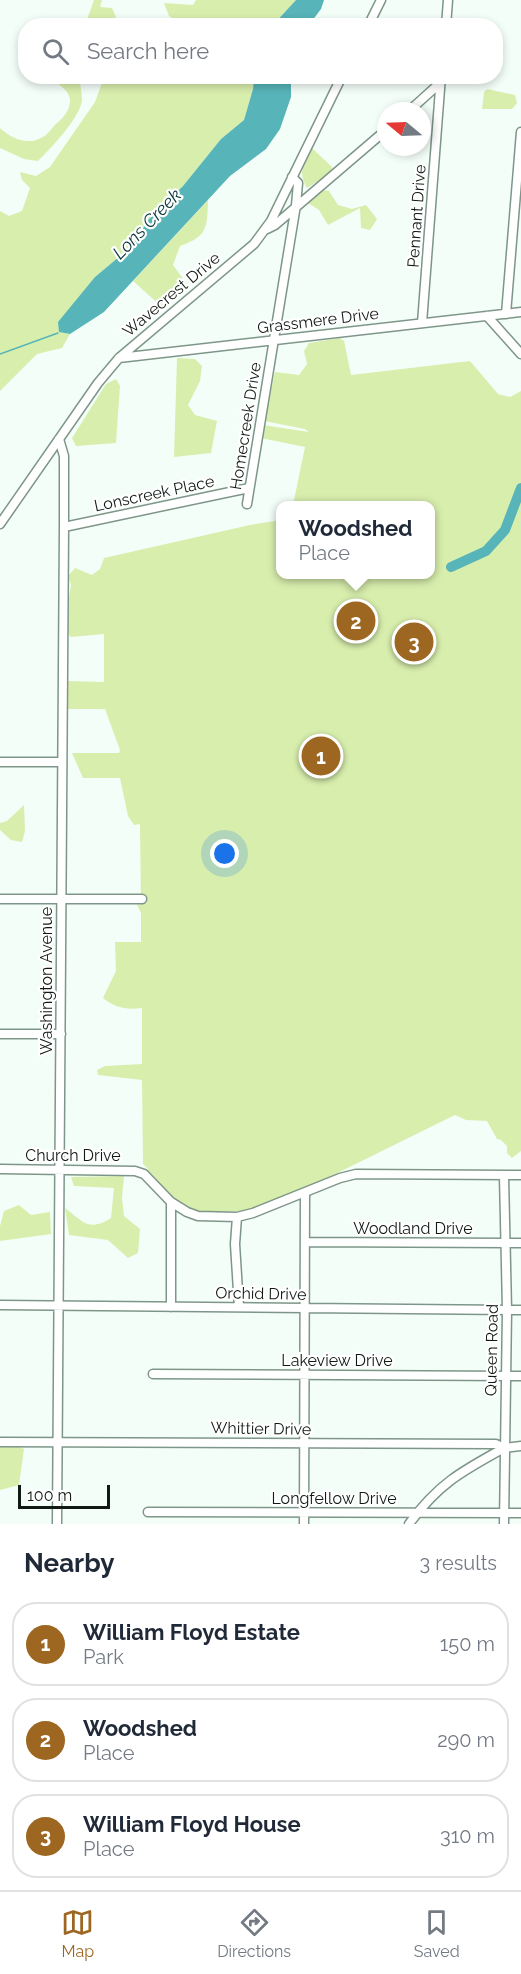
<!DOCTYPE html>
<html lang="en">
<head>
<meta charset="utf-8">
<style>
  body { margin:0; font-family:Raleway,sans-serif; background:#f2f2f3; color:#1f2937 }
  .compass { position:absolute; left:377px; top:102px; width:54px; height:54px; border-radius:50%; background:#fff; box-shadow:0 3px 9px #0003; rotate:289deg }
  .scale { position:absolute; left:18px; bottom:15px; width:92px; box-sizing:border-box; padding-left:6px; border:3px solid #101914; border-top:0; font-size:16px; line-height:21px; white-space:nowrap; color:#101914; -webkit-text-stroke:4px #fff; paint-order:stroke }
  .you { position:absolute; left:225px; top:854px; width:21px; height:21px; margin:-15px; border:4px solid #fff; border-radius:50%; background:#1a73e8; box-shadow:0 0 0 9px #1a73e833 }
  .badge { display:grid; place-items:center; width:39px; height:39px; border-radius:50%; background:#9d6621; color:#fff; font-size:20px; font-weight:700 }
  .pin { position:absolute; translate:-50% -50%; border:3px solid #fff; box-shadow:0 2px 6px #0006 }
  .popup { position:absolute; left:276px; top:501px; width:159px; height:78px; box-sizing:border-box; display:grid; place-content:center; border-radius:12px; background:#fff; filter:drop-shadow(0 2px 4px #0005); font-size:20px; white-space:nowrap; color:#747a83 }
  .popup b { font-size:22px; color:#1f2937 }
  .popup::after { content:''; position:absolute; left:50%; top:100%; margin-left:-12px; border:12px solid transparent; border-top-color:#fff }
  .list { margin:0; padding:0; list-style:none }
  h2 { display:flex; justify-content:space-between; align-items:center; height:78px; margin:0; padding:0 24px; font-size:26px }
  h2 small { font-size:20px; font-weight:400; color:#747a83 }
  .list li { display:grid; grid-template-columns:39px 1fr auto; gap:18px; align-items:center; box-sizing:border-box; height:84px; margin:0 12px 12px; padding:0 12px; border:2px solid #e0e1e3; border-radius:24px }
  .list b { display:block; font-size:22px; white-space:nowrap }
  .list p { margin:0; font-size:20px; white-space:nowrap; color:#747a83 }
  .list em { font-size:20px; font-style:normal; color:#747a83 }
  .icon { flex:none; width:33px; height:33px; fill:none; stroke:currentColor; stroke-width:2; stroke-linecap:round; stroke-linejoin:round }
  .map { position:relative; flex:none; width:521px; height:1524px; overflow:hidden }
  .search { position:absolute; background:#fff; box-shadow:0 3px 9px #0003; left:18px; right:18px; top:18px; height:66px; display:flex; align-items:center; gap:15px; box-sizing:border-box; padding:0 21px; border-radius:24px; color:#747a83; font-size:22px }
  .sheet { height:366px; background:#fff }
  nav { display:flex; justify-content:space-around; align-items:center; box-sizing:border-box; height:84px; border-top:2px solid #e0e1e3; background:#fff; font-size:16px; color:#747a83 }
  nav a { display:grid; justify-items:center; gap:3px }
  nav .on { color:#9d6621 }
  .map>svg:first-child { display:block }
  .green { fill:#d8eead }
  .water { fill:#57b4b8 }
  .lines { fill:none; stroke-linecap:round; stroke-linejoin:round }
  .stream { stroke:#57b4b8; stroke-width:1.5 }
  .river { stroke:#57b4b8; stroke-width:10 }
  .minor-casing { stroke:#7e9689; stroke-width:11 }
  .minor { stroke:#fff; stroke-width:8 }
  .labels { text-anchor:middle; stroke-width:4.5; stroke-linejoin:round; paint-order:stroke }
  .street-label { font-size:16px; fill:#101914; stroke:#fff }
  .water-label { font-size:18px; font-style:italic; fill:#073638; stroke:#fff }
</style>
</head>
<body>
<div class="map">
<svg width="521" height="1524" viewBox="0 0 521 1524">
  <rect width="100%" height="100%" fill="#f4fef8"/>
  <path class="green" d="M94,0H102L100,7L112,8L116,17L111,25H85Z
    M196,0H296L273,26L183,25L169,16L164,3L193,5Z
    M49,77H79C80,84 82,93 82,100C80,118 51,148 38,161L24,159L0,148V128C12,139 28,146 43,137C48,134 52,128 56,124C63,118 70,111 70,100C70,90 56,83 49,77Z
    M104,77H254L253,89L244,120L221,139L183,186L149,219L132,246L95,277L59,332L70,334L62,348L37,354L0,391V211L9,216L22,211L30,188L22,180L20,172L36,176L50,167L95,102Z
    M487,89L515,95L517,103L512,109H482L484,92Z
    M312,148L332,167V172L307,188C297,172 304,164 312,148Z
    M323,190L329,191L338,205L352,209L366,205L377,219L370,230L361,228L360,208L328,225L319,210L308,203Z
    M208,200C207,228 208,236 180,246L173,265L187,284L162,307L133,281Z
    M340,338L344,341L351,375L470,361L498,394L510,397L521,391V1151L512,1158L507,1153V1146L501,1140L497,1139L487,1121L466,1120L455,1115L317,1183L250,1211L205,1212L190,1209L181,1205L148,1173V1169L143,1164L142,1080L98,1075L97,1070L105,1066L142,1064V1008C125,1010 116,1008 103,998L116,971L115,942H141V913L137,905L141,904L140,824L134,825L128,816L120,778H83L72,753H119L120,750L105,709H67L68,681L104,682V634L71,637L67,633L69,597L71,585L68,576L75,568L92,575L100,569L104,558L250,525L281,520V574H431V506L293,505L305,447L261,438L263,425L309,432L305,429L264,421L275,372L299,375L307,364L304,351L309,343Z
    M177,358L195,359L202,366L200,381L188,405L195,415L217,421L211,453L174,457Z
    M116,379L120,386L116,443L76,446L72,438L106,384Z
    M24,805L25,831L22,842L11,840L0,830V823L7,821Z
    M124,1176L122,1198L124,1216L140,1229L138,1253L128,1258L108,1240L69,1235L65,1208C83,1222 89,1232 111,1218L114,1188L74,1186L71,1177Z
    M19,1205L31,1215L50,1212L51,1234L0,1241V1226L4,1211Z
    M0,1446H18L24,1449L19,1485L0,1490Z"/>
  <path class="water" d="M296,0H324L321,9L309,25H273Z
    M254,77H291V97L280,129L266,149L230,176L104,312L70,334L59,332L58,322L95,277L132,246L149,219L183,186L221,139L244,120L253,89Z"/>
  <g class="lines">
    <path class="stream" d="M0,354L58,333"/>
    <path class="river" d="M451,567L486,551L505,530L521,488"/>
    <g class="minor-casing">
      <path id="minor" d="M368,26L381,0
        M446,26L448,0
        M409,111L440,83
        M267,229L275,225L386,130
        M506,314L521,132
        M487,316L521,354
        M422,323L441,76
        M119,358L521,312
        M247,504L296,205L298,183L292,177
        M0,524L98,383L119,358L254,244L271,221L342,76
        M64,527L249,488
        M0,762H62
        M0,899H142
        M0,1034H61
        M0,1169L135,1171L144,1174L171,1202L187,1212L198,1216L237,1217L253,1213L340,1178L356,1174L521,1175
        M237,1217L235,1244L239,1307
        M305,1242L521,1243
        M0,1305L521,1310
        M171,1307V1202
        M153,1374L521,1376
        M0,1442L496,1444L504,1448L521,1446
        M148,1512L521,1513
        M57,1524L64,527V456L59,439
        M304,1524L305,1193
        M409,1524C438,1484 462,1471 504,1448
        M504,1524L507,1310L504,1176"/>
    </g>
    <use href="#minor" class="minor"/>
  </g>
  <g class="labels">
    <g class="street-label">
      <text transform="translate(416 216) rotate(-86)" y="6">Pennant Drive</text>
      <text transform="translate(171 294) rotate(-40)" y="6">Wavecrest Drive</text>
      <text transform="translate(318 320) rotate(-7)" y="6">Grassmere Drive</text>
      <text transform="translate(245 426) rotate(-81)" y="6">Homecreek Drive</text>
      <text transform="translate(154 493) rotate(-12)" y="6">Lonscreek Place</text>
      <text transform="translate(46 981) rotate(-90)" y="6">Washington Avenue</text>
      <text x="73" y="1161">Church Drive</text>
      <text x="413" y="1234">Woodland Drive</text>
      <text transform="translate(261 1293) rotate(1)" y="6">Orchid Drive</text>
      <text transform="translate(491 1350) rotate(-89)" y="6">Queen Road</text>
      <text x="337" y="1366">Lakeview Drive</text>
      <text transform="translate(261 1428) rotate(1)" y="6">Whittier Drive</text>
      <text x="334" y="1504">Longfellow Drive</text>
    </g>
    <g class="water-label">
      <text transform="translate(147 224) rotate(-46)" y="6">Lons Creek</text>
    </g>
  </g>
</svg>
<svg class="compass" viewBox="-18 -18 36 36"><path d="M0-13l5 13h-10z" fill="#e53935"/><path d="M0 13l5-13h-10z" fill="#747a83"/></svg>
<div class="scale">100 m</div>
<div class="you"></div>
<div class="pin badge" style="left:321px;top:756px">1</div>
<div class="pin badge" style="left:356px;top:621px">2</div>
<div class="popup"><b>Woodshed</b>Place</div>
<div class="pin badge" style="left:414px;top:642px">3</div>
<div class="search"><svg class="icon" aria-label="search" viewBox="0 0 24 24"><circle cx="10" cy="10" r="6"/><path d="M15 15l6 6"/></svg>Search here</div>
</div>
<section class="sheet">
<h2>Nearby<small>3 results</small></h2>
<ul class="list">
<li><span class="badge">1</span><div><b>William Floyd Estate</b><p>Park</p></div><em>150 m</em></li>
<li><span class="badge">2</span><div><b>Woodshed</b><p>Place</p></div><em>290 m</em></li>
<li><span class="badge">3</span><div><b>William Floyd House</b><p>Place</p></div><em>310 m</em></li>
</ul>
</section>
<nav>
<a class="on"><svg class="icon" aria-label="map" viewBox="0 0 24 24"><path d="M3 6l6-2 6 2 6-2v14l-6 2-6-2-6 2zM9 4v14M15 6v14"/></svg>Map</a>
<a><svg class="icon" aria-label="directions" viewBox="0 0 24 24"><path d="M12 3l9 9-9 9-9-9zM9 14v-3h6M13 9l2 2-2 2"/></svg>Directions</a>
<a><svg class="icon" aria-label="saved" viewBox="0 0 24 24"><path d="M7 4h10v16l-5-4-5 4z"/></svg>Saved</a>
</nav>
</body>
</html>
